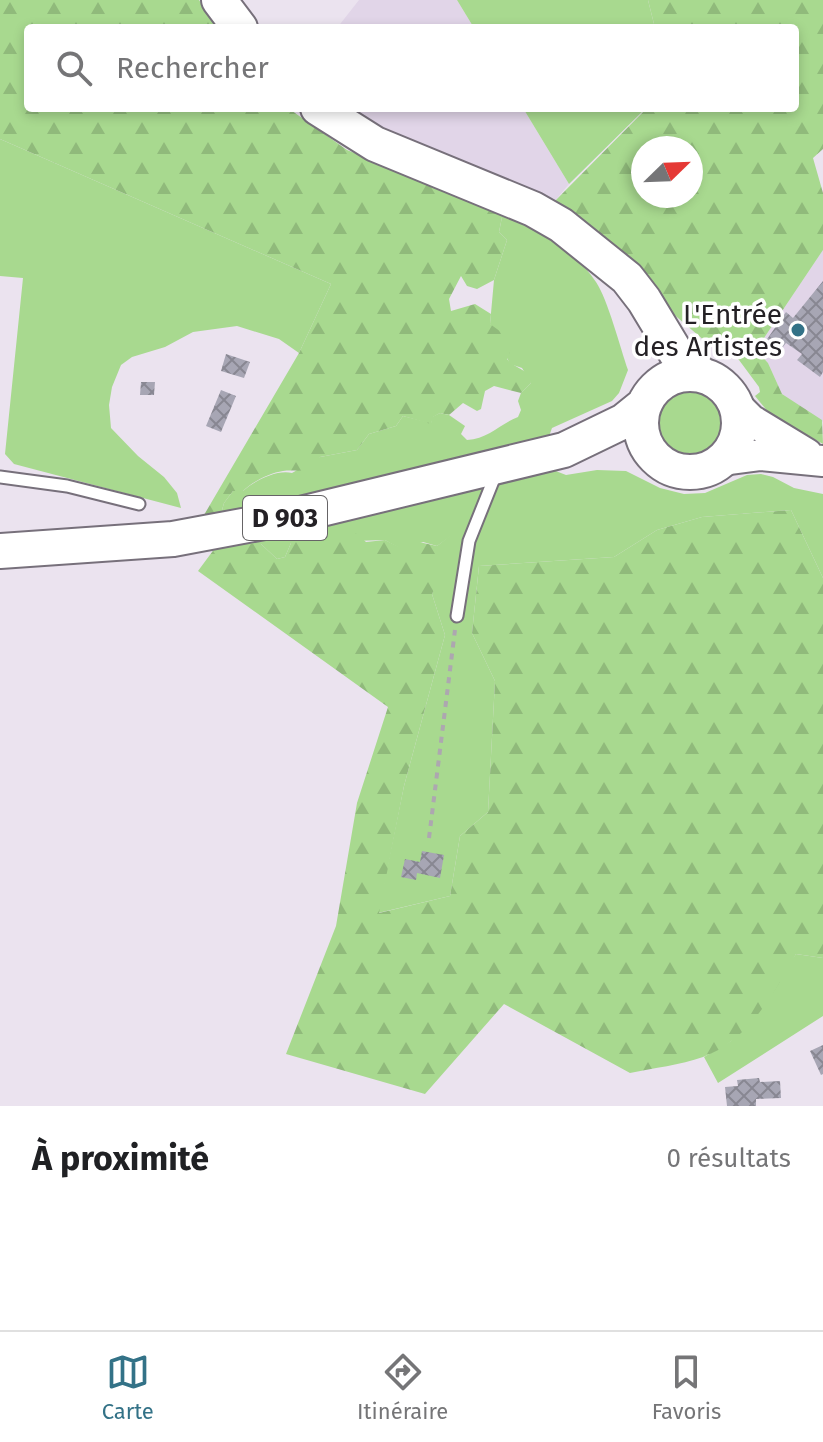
<!DOCTYPE html>
<html lang="fr">
<head>
<meta charset="utf-8">
<style>
  body { margin:0; font-family:"Fira Sans",sans-serif; background:#f6f6f6; color:#202124 }
  .compass { position:absolute; left:631px; top:136px; width:72px; height:72px; border-radius:50%; background:#fff; box-shadow:0 4px 12px #0003; rotate:67deg }
  .list { margin:0; padding:0; list-style:none }
  h2 { display:flex; justify-content:space-between; align-items:center; height:104px; margin:0; padding:0 32px; font-size:34px }
  h2 small { font-size:26px; font-weight:400; color:#757577 }
  .icon { flex:none; width:44px; height:44px; fill:none; stroke:currentColor; stroke-width:2; stroke-linecap:round; stroke-linejoin:round }
  .map { position:relative; flex:none; width:823px; height:1106px; overflow:hidden }
  .search { position:absolute; background:#fff; box-shadow:0 4px 12px #0003; left:24px; right:24px; top:24px; height:88px; display:flex; align-items:center; gap:20px; box-sizing:border-box; padding:0 28px; border-radius:8px; color:#757577; font-size:30px }
  .sheet { height:224px; background:#fff }
  nav { display:flex; justify-content:space-around; align-items:center; box-sizing:border-box; height:112px; border-top:2px solid #e0e0e0; background:#fff; font-size:22px; color:#757577 }
  nav a { display:grid; justify-items:center; gap:4px }
  nav .on { color:#337287 }
  .map>svg:first-child { display:block }
  .built { fill:#e1d5e8 }
  .green { fill:#a8d98f }
  .forest { fill:url(#forest-firs); fill-rule:evenodd }
  .building { fill:url(#building-cross-hatch) }
  .lines { fill:none; stroke-linecap:round; stroke-linejoin:round }
  .service-casing { stroke:#77707b; stroke-width:15 }
  .secondary-casing { stroke:#77707b; stroke-width:34 }
  .primary-casing { stroke:#77707b; stroke-width:38 }
  .path { stroke:#ada7b0; stroke-width:4; stroke-dasharray:6 6; stroke-linecap:butt }
  .service { stroke:#fff; stroke-width:11 }
  .secondary { stroke:#fff; stroke-width:30 }
  .primary { stroke:#fff; stroke-width:34 }
  .poi-dot { fill:#337287; stroke:#fff; stroke-width:3 }
  .labels { text-anchor:middle; stroke-width:7; stroke-linejoin:round; paint-order:stroke }
  .shield { fill:#fff; stroke:#666466; stroke-width:2 }
  .shield-label { font-size:26px; font-weight:bold; fill:#242125 }
  .poi-label { font-size:28px; fill:#242125; stroke:#fff; text-anchor:end }
</style>
</head>
<body>
<div class="map">
<svg width="823" height="1106" viewBox="0 0 823 1106">
  <defs>
    <pattern id="forest-firs" width="22" height="20" patternUnits="userSpaceOnUse" patternTransform="scale(2)"><rect width="22" height="20" fill="#a8d98f"/><path d="M5 1l3.5 6h-7zM16 11l3.5 6h-7z" fill="#90ba7b"/></pattern>
    <pattern id="building-cross-hatch" width="8" height="8" patternUnits="userSpaceOnUse" patternTransform="scale(2)"><rect width="8" height="8" fill="#a7a6b4"/><path d="M0 0l8 8M0 8l8-8" fill="none" stroke="#888792"/></pattern>
  </defs>
  <rect width="100%" height="100%" fill="#ebe3ef"/>
  <path class="built" d="M359,0H457L474,28H337Z
    M339,108H523L569,184L554,202L370,127Z
    M823,250V422L782,394L768,363L756,350Z"/>
  <path class="green" d="M457,0H648L655,28H474Z
    M523,108H644L643,111L569,184Z
    M0,139L331,284L299,353L279,339L237,326L193,332L165,347L132,357L121,365L112,387L109,405L111,428L138,456L164,477L177,493L181,508L14,464L5,454L23,278L0,276Z
    M503,212C538,227 574,249 596,282C608,300 620,347 628,370L619,393L612,401L552,428L548,439L221,514L224,503L233,491H243C254,481 277,469 292,473L320,457L357,450L369,434L396,426L403,416L431,423L432,417L440,413L449,415L465,426L461,434L467,440C488,439 500,424 518,417L521,410L518,401L521,393L531,383L522,368L510,364L490,324L494,280L507,240L499,232Z
    M655 423a36 36 0 1 1 72 0a36 36 0 1 1-72 0Z
    M548,468L566,475L597,470L626,471L660,488L684,494L705,493L747,475L761,474L773,477L794,488L823,494V578L791,510L702,517L657,530L614,557L479,566L472,633L495,681L488,812L460,836L450,896L378,913L404,786L445,635L432,594L451,536L437,546L423,542L401,549L385,540L291,543L285,557L277,559L261,544H247L234,538Z
    M796,954L823,958V1016L718,1083L704,1057L731,1041Z"/>
  <path class="forest" d="M0,0H199L219,28H28V108H288L347,150L503,212L499,232L507,240L494,280L477,289L467,286L461,276L449,299L451,311L475,304L491,314L490,324L508,337L512,346L507,359C512,366 523,369 530,375L531,383L521,393L494,386L485,391L481,409L477,411L463,403L449,415L440,413L433,417L431,424L403,416L396,426L369,434L357,450L320,457C313,476 298,469 283,471C269,473 252,482 243,491H233L224,503L221,514L204,515L299,353L331,284L0,139Z
    M648,0H823V149L813,158L823,193V250L756,350L768,363L782,394L822,420L823,444L769,413L755,396L760,392L759,387L739,360L729,351L706,342L657,300L611,242L585,221L554,202L643,112L644,108H795V28H655ZM643,148H691V196H643Z
    M791,510L823,578V958L796,954C773,994 749,1040 703,1057C680,1065 654,1068 630,1073L504,1004L425,1094L286,1054L336,926L357,803L388,707L198,571L215,548L234,538L247,544H261L277,559L285,557L291,543L295,539L305,542C319,533 327,536 343,541L349,533L357,534L366,542L385,540L401,548L410,540L437,546L451,535L456,545L432,594L445,635L404,786L379,913L450,896L460,836L488,812L495,681L472,633L479,566L614,557L657,530L702,517Z"/>
  <path class="building" d="M823,281V372L820,377L797,360L802,354L786,343L779,352L765,342L786,312L793,318Z
    M226,354L250,362L244,378L221,371Z
    M141,382H155L154,395H140Z
    M221,390L236,396L221,432L206,426Z
    M422,851L444,855L440,878L417,873L416,880L401,877L405,859L420,862Z
    M823,1045V1074L821,1075L810,1051Z
    M759,1078L760,1082L780,1081L781,1098L756,1099V1106H727L725,1087L738,1086L737,1080Z"/>
  <g class="lines">
    <g class="service-casing">
      <path id="service" d="M0,477L67,486L139,504
        M457,616L469,541L497,471"/>
    </g>
    <g class="secondary-casing">
      <path id="secondary" d="M737,406L751,420L807,454
        M723,460L761,455L823,461"/>
    </g>
    <g class="primary-casing">
      <path id="primary" d="M219,0L240,28
        M318,108L375,144L533,209L561,225L627,278L644,300L676,353L702,375
        M641 423a49 49 0 1 1 98 0a49 49 0 1 1-98 0Z
        M0,551L173,539L280,519L564,450L624,421L645,404"/>
    </g>
    <path class="path" d="M429,838L455,630"/>
    <use href="#service" class="service"/>
    <use href="#secondary" class="secondary"/>
    <use href="#primary" class="primary"/>
  </g>
  <circle class="poi-dot" cx="798" cy="330" r="8"/>
  <g class="labels">
    <rect class="shield" x="243" y="496" width="84" height="44" rx="6"/>
    <g class="shield-label">
      <text x="285" y="527">D 903</text>
    </g>
    <g class="poi-label">
      <text x="782" y="324">L'Entrée<tspan x="782" dy="32">des Artistes</tspan></text>
    </g>
  </g>
</svg>
<svg class="compass" viewBox="-18 -18 36 36"><path d="M0-13l5 13h-10z" fill="#e53935"/><path d="M0 13l5-13h-10z" fill="#757577"/></svg>
<div class="search"><svg class="icon" aria-label="search" viewBox="0 0 24 24"><circle cx="10" cy="10" r="6"/><path d="M15 15l6 6"/></svg>Rechercher</div>
</div>
<section class="sheet">
<h2>À proximité<small>0 résultats</small></h2>
<ul class="list">
</ul>
</section>
<nav>
<a class="on"><svg class="icon" aria-label="map" viewBox="0 0 24 24"><path d="M3 6l6-2 6 2 6-2v14l-6 2-6-2-6 2zM9 4v14M15 6v14"/></svg>Carte</a>
<a><svg class="icon" aria-label="directions" viewBox="0 0 24 24"><path d="M12 3l9 9-9 9-9-9zM9 14v-3h6M13 9l2 2-2 2"/></svg>Itinéraire</a>
<a><svg class="icon" aria-label="saved" viewBox="0 0 24 24"><path d="M7 4h10v16l-5-4-5 4z"/></svg>Favoris</a>
</nav>
</body>
</html>
